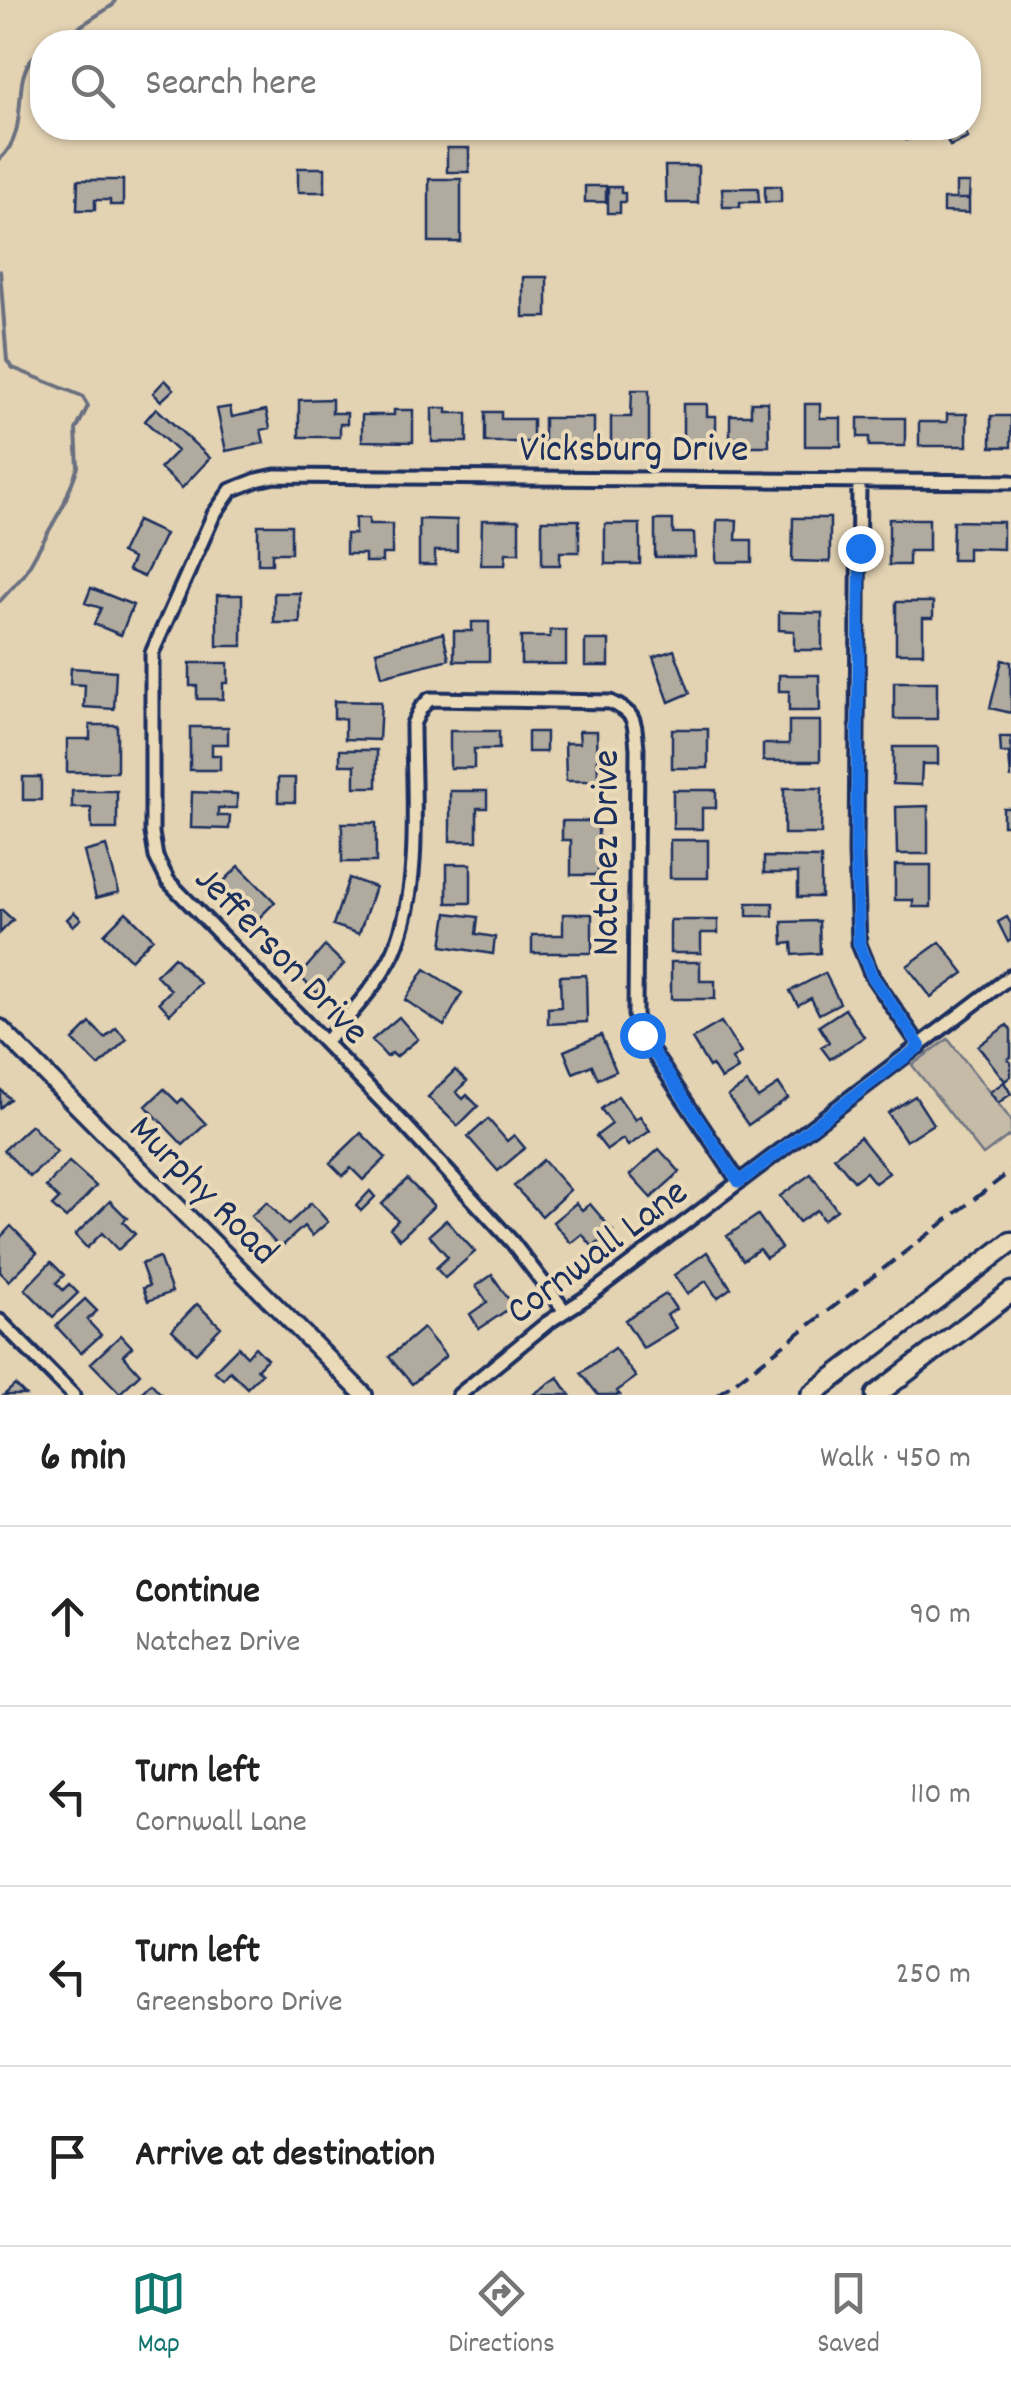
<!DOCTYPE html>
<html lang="en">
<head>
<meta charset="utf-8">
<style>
  body { margin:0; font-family:Dekko,sans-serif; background:#f2f2f2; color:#222 }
  .stop { position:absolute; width:30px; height:30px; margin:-22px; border:8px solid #1a73e8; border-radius:50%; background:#fff }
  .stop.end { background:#1a73e8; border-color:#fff; box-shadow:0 2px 10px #0008 }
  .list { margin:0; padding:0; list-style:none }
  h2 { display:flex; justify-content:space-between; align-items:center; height:130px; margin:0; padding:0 40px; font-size:42px }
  h2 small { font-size:32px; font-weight:400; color:#767676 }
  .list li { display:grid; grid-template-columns:65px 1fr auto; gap:30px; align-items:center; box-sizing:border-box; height:180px; padding:0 40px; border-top:2px solid #e0e0e0 }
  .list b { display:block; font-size:38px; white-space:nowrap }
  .list p { margin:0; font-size:32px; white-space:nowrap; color:#767676 }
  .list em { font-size:32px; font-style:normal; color:#767676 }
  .icon { flex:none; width:55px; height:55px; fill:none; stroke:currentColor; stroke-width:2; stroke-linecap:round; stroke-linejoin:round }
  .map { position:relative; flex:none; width:1011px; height:1395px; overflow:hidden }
  .search { position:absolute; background:#fff; box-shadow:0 2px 8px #0004; left:30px; right:30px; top:30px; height:110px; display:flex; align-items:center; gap:25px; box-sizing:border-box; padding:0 35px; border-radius:40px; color:#767676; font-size:38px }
  .sheet { height:850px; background:#fff }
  nav { display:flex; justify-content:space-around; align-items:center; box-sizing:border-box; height:140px; border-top:2px solid #e0e0e0; background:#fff; font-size:28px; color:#767676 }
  nav a { display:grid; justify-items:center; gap:5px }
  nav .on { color:#0f766e }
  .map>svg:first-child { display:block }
  .green { fill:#c5bba7; stroke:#707582; stroke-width:2.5 }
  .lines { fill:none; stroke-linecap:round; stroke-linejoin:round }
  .stream { stroke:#6a7080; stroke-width:4 }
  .building { fill:#b0ab9e; stroke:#1b2f5e; stroke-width:2.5 }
  .street-casing { stroke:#1b2f5e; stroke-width:19 }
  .secondary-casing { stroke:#1b2f5e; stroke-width:22 }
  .primary-casing { stroke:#1b2f5e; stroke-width:25 }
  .street { stroke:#ebdab7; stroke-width:11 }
  .secondary { stroke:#ebdab7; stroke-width:15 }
  .primary { stroke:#ebdab7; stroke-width:18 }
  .rail { stroke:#1b2f5e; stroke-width:4; stroke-dasharray:15 8; stroke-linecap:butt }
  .route { stroke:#1a73e8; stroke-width:12 }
  .labels { text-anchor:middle; stroke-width:8; stroke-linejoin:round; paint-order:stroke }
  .street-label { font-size:40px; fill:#1b2f5e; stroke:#ebdab7 }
</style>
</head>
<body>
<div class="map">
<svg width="1011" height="1395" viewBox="0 0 1011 1395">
  <rect width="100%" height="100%" fill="#e3d3b3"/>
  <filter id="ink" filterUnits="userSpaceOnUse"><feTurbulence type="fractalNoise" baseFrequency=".01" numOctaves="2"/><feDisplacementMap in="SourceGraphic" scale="20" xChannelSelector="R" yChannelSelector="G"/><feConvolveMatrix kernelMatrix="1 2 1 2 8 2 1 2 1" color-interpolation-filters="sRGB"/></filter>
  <g filter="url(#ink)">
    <path class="green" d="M948,1039L1011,1120V1134L983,1155L912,1065Z"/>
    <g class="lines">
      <path class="stream" d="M56,42L113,5L115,0
        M0,159C30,131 12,86 30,61C31,58 40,53 42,51
        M0,271L7,361L13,368L82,396L88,406L76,430L78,467L63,506L24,575L0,601"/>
    </g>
    <path class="building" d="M900,128H936L906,140Z
      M942,128H964L968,138L950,146Z
      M447,148H469V172H447Z
      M665,166H698V203H666Z
      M298,168H325V192H298Z
      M429,179H461V242H429Z
      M78,180H123V205H110V200H95V210H77Z
      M956,183H970L969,199H956Z
      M585,186H606V202H585Z
      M765,186H781V202H765Z
      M608,187H621V193H625V202H620V213H608Z
      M722,188H758L759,202H740V207H723Z
      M943,199H969V213L943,212Z
      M523,277H547V317H523Z
      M165,380L174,389L161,401L153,393Z
      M632,390H649V445H611V417H631Z
      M332,399V413H347V424H340V437H299V400Z
      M751,402H768L769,446H730V415H751Z
      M683,404H707V416H716V445H683Z
      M805,404H820V418H841V446H805Z
      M230,407L232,417L266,410L270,428L261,430L264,443L226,451L217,409Z
      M156,408L210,458L182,488L160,468L177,451L145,421Z
      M432,408H447V413H467V442H432Z
      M394,410H413V442L362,441V415H394Z
      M485,412H501V419H533V442H485Z
      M947,414H967V446H919V422H947Z
      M991,416H1011V447H991Z
      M544,418H594V444H544Z
      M858,418H905V446H869V437H858Z
      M355,518H369V524H392V554H382V562H365V554H346V534H355Z
      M793,518H830V562L792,561Z
      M419,519L457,520V551H435V565H419Z
      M889,519H929V551H909V565H889Z
      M482,520H519V553H506L505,565H481Z
      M542,520H579V552H560V565H542Z
      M655,520H673V533H694L695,557H655Z
      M717,520H737L736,540H752V562H716Z
      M137,521L165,534L144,577L128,570L133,559L121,553Z
      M953,521L1003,522V549L968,548V560H952Z
      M605,524H640V564H605Z
      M258,525H291V553H272V564H258Z
      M91,588L133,605L121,635L94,624L101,608L85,603Z
      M274,593H300V623H274Z
      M217,595H242V646H217Z
      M896,602H933V618H923V653H896Z
      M779,612L822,613V650H794V631L779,630Z
      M472,622H489V661H454V631H472Z
      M550,630H566V664H521V637H550Z
      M443,633L449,659L382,676L376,651Z
      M585,640H609V666H585Z
      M674,650L690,693L669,702L653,657Z
      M1002,660L1011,662V713L990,708Z
      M190,663H228V683H223V699H197V686H190Z
      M71,668L116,671L114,709L84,707L85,685L70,684Z
      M779,675H819L820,711H789V691H779Z
      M894,682H937V719H894Z
      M334,701L381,702L379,740L345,739V719L334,718Z
      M789,721H820V761H763V744H789Z
      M90,725H117V772H67V739H90Z
      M190,727H228V744H212V755H220V770H190Z
      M672,729H708V768H672Z
      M450,731H499V749H474V768H450Z
      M579,731H597L598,781H566L565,743H580Z
      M528,732H546V752H528Z
      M1000,737H1011V779L1009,753H1001Z
      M893,747H938V764H922L921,785L893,784Z
      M340,750H377V787H355V765H340Z
      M23,777H41V800H23Z
      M278,778H295V802H278Z
      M784,788H822L821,834H784Z
      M673,790H716V808H702V829H673Z
      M72,791H117V829H92L91,808H72Z
      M450,791H487V808H477V841H450Z
      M192,792L237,794V808H218V816H230L229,829L191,828Z
      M928,806V854H897L896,807Z
      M1003,808H1011V844L1010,825H1003Z
      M562,821H598V875H571V840H562Z
      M342,823H376V862H342Z
      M670,840H708V878H670Z
      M106,846L119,892L96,898L84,852Z
      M764,857L821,858V897H798V873H764Z
      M447,864H471V903H447Z
      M895,865H931V907H913V900H895Z
      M239,866L275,902L255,922L219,886Z
      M349,878L375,887L359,934L333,925Z
      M747,903H773V916H747Z
      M2,910L13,920L0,933V911Z
      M74,912L81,919L73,926L67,919Z
      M126,912L153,938L131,960L104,934Z
      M447,913L478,917L476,934L495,937L493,954L442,946Z
      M563,914H592V953H532V935H563Z
      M1007,917L1011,924V940L1008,942L998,922Z
      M670,920H718V933H701V953H670Z
      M819,921L820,953L793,955L792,943L783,944L782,922Z
      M940,942L964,973L931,997L907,966Z
      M325,946L344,964L317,993L299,976Z
      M174,957L200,983L170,1014L159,1002L171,990L156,975Z
      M671,962H700V981H715V999H671Z
      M425,969L462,993L444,1026L405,1000Z
      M825,973L840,1003L819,1014L811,998L798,1005L790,991Z
      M586,975L587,1022L548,1024V1008L561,1007L560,976Z
      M845,1009L864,1037L830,1059L821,1047L829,1042L819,1026Z
      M399,1017L418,1039L396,1057L392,1053L387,1057L372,1040Z
      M721,1022L741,1053L732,1059L738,1069L721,1079L712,1065L709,1067L692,1039Z
      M90,1023L105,1038L116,1028L127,1039L99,1066L73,1040Z
      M1007,1025L1011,1030V1057L1008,1059L1011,1063V1076L1005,1081L978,1046Z
      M601,1035L616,1071L598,1079L592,1065L573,1073L564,1051Z
      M455,1070L467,1081L456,1092L463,1099L467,1095L478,1106L458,1126L428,1097Z
      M1004,1082L1011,1094L998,1103L990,1092Z
      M747,1083L758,1098L779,1084L788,1098L748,1125L728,1096Z
      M0,1089L10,1099L0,1108Z
      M164,1089L178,1103L182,1099L206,1124L183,1145L146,1106Z
      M618,1096L635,1120L640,1116L650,1131L628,1146L623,1139L607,1150L596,1136L612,1124L601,1109Z
      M915,1096L933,1124L906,1141L888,1113Z
      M488,1119L507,1141L514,1135L525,1148L498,1171L468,1137Z
      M31,1125L57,1152L30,1177L4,1150Z
      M361,1133L386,1158L363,1180L351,1168L343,1176L330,1163Z
      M860,1137L889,1173L875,1183L866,1172L854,1181L834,1157Z
      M659,1149L680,1172L651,1198L630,1175Z
      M543,1160L570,1190L542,1216L514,1186Z
      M69,1162L96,1186L66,1218L52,1206L59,1199L46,1187Z
      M811,1174L837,1210L823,1220L817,1210L799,1222L780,1196Z
      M407,1179L434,1206L400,1239L390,1228L398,1220L382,1204Z
      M370,1191L375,1197L361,1211L356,1206Z
      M110,1201L127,1218L123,1222L135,1234L118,1250L102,1233L87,1248L75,1235Z
      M267,1202L288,1225L311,1203L328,1222L312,1236L304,1226L280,1248L251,1216Z
      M576,1203L582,1210L590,1204L613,1231L593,1247L582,1234L571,1243L553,1222Z
      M758,1215L781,1248L766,1258L759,1249L743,1260L727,1236Z
      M446,1220L475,1252L445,1278L436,1268L448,1257L429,1235Z
      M11,1226L37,1253L9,1281L0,1272V1238Z
      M707,1252L731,1288L717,1298L706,1281L687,1294L674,1275Z
      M159,1257L172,1292L148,1301L143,1288L149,1286L141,1264Z
      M51,1262L64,1275L56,1283L63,1290L69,1284L78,1293L53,1317L25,1289Z
      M492,1275L513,1306L479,1329L470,1314L487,1302L476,1286Z
      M666,1294L676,1309L667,1315L676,1328L643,1348L625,1320Z
      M85,1299L97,1311L87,1320L101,1335L81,1353L56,1326Z
      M197,1304L221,1327L196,1353L172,1330Z
      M423,1328L446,1356L412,1384L389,1357Z
      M121,1335L132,1347L123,1355L140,1374L120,1393L91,1363Z
      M238,1347L247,1356L255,1347L267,1359L257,1369L262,1373L247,1388L230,1371L223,1379L214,1371Z
      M614,1348L636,1377L617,1391L620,1395H598L581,1373Z
      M558,1377L570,1395H535L534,1394Z
      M151,1383L162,1395H139Z
      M15,1385L25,1395H4Z"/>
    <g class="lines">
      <g class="street-casing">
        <path id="street" d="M859,481L856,853L859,944L872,976L920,1046
          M325,1042C348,1017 382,980 395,949C422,884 413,794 413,724L421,708L430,699L610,702C637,714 634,721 637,748L635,1015L641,1035L739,1182
          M565,1311L512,1242L404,1124L168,881L156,857L152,833V653L214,514L231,490L257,480L275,476L1011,482
          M0,1321L73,1395
          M459,1395L547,1323L587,1297L1011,976"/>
      </g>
      <g class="secondary-casing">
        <path id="secondary" d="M0,1028L364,1395"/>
      </g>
      <g class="primary-casing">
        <path id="primary" d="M811,1395L1011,1242
          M876,1395L1011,1292"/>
      </g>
      <use href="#street" class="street"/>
      <use href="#secondary" class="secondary"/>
      <use href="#primary" class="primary"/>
      <path class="rail" d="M718,1395L1011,1171"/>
    </g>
  </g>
  <g class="lines" filter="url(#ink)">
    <path class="route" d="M642,1035L739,1182L920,1046L872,976L859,944L856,852L860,548"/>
  </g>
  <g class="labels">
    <g class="street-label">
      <text x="634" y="460">Vicksburg Drive</text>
      <text transform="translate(603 853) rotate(-90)" y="14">Natchez Drive</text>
      <text transform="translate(284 953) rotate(46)" y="14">Jefferson Drive</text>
      <text transform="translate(206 1188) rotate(45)" y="14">Murphy Road</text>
      <text transform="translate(595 1249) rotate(-37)" y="14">Cornwall Lane</text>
    </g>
  </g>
</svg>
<div class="stop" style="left:642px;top:1035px"></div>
<div class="stop end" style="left:860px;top:548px"></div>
<div class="search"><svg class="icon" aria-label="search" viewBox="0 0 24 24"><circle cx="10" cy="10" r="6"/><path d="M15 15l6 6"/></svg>Search here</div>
</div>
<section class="sheet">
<h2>6 min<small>Walk · 450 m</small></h2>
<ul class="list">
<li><svg class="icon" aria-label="ahead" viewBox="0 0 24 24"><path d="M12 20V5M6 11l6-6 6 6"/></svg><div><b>Continue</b><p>Natchez Drive</p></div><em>90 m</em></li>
<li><svg class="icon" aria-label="left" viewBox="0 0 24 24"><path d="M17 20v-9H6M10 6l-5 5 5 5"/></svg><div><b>Turn left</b><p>Cornwall Lane</p></div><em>110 m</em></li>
<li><svg class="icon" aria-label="left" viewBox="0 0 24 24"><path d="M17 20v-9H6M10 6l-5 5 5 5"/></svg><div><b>Turn left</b><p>Greensboro Drive</p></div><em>250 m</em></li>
<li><svg class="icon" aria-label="arrive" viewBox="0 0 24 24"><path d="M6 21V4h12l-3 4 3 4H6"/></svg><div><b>Arrive at destination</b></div></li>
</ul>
</section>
<nav>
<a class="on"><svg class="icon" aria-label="map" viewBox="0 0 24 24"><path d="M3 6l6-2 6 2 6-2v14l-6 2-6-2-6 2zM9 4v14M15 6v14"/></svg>Map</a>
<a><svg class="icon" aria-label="directions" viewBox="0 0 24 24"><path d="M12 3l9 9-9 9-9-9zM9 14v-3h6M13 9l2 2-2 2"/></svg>Directions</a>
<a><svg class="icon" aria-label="saved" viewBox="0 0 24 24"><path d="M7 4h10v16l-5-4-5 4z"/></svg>Saved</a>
</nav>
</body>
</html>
